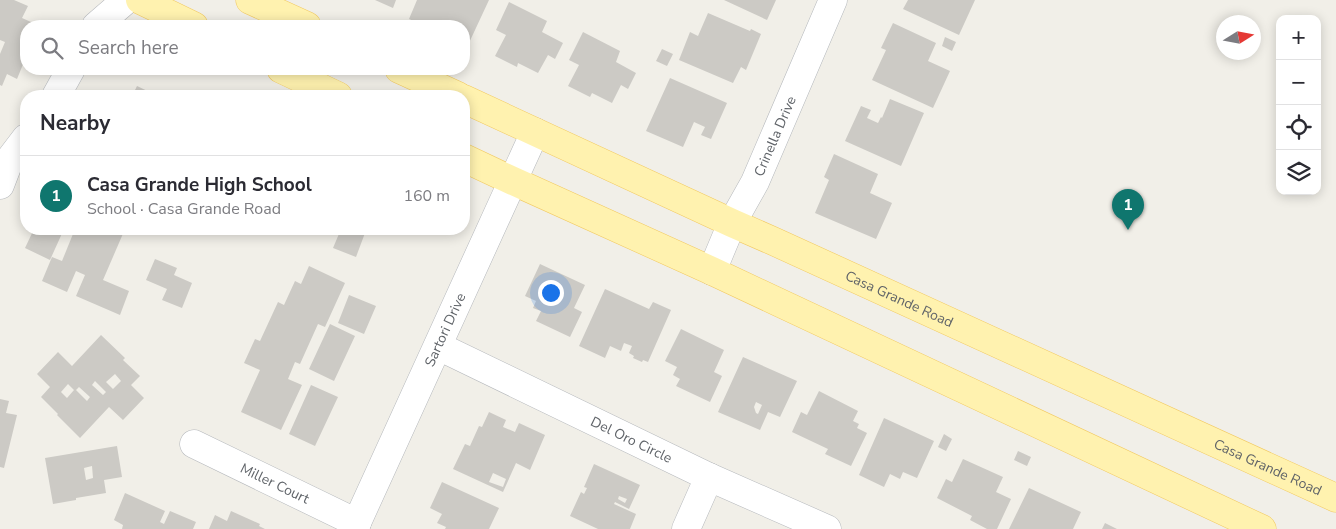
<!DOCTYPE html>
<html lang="en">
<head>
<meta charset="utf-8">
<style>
  body { margin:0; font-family:"Nunito Sans",sans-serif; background:#f2f2f3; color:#2b2b33 }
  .controls { position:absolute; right:15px; top:15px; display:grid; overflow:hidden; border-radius:10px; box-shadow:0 2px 12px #0003 }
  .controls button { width:45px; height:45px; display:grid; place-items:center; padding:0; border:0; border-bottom:1px solid #e1e1e2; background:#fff; color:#2b2b33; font:25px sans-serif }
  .compass { position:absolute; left:1216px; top:15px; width:45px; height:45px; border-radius:50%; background:#fff; box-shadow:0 2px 12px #0003; rotate:79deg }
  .you { position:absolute; left:550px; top:292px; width:18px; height:18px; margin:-12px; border:4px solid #fff; border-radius:50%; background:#1a73e8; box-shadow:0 0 0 8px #1a73e833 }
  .badge { display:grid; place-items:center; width:32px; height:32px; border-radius:50%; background:#0f766e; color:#fff; font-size:16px; font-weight:700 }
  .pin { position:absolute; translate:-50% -41px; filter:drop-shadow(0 1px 2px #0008) }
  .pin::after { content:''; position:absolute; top:26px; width:18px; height:15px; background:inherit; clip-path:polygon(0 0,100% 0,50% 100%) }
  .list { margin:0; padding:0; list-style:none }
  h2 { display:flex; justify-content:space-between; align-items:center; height:65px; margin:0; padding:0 20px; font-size:21px }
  h2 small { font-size:16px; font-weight:400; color:#7c7c81 }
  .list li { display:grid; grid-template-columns:32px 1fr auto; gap:15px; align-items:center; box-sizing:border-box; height:80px; padding:0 20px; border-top:1px solid #e1e1e2 }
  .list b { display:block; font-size:19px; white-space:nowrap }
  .list p { margin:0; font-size:16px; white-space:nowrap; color:#7c7c81 }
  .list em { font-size:16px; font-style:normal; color:#7c7c81 }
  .icon { flex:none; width:28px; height:28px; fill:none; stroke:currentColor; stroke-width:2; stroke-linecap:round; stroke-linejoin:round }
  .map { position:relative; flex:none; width:1336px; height:529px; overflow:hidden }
  .search { position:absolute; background:#fff; box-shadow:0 2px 12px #0003; left:20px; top:20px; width:450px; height:55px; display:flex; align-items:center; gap:12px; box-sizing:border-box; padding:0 18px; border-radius:20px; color:#7c7c81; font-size:19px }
  .panel { position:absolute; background:#fff; box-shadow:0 2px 12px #0003; left:20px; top:90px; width:450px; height:145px; border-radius:20px }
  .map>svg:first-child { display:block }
  .building { fill:#cccac5; fill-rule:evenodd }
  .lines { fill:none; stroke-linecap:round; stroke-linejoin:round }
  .minor-casing { stroke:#b5b8bc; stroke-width:29 }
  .major-casing { stroke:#f2c960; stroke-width:29 }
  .minor { stroke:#fff; stroke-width:28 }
  .major { stroke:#fff2af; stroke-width:28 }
  .labels { text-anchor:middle; stroke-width:5; stroke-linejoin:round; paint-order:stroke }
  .street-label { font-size:14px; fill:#5f6368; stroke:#fff }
</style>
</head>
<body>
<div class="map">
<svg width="1336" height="529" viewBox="0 0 1336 529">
  <rect width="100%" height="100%" fill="#f1efe8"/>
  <path class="building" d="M0,0H14L28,6L22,18L40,26H26V57L17,79L7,74L2,86L0,85V54L5,42L0,40Z
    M375,0H396L393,8Z
    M417,0H489L468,45L464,43V26H425L409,19Z
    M724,0H776L767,20Z
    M908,0H975L959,35L903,9Z
    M509,2L547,21L542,32L563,43L555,59L548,55L538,73L518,63L517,67L495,56L506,35L496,30Z
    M708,13L750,31L751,29L761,34L746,70L741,67L733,83L679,60L690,32L698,36Z
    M893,23L936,43L928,61L950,71L933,108L872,80L886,50L881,48Z
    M583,32L620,51L616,62L636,73L628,89L621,85L612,103L592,93L590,97L568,86L579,65L569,60Z
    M945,37L956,42L952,51L942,46Z
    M662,49L673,54L667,66L656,61Z
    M670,78L727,103L711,139L701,135L705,127L694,122L683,147L646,131Z
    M137,86L158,96H132Z
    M890,99L924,113L901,166L845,141L861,106L871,110L867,118L878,123L881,117L882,118Z
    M834,154L878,174L870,193L892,203L876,239L815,213L829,180L824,177Z
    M34,229H64L50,260L25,248Z
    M75,229H125L103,280L129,291L120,315L76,296L85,275L76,271L67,292L42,281L52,257L62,261Z
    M341,229H353L365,233L356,257L333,248Z
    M155,259L177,268L174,275L192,283L182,308L162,300L167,289L146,280Z
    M540,264L585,285L574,308L582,312L570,337L536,321L541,311L533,308L536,301L525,296Z
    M309,266L345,283L325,327L318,324L300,364L295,362L288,379L302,385L281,430L241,412L260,370L244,363L255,339L260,341L278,302L284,305L295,281L301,284Z
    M605,289L649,309L653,302L671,310L648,362L643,360L642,362L633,358L634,356L629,353L632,346L624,343L621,351L610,346L605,358L579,346Z
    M349,295L376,306L364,334L338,323Z
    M330,324L355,336L334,381L309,369Z
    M681,329L724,350L714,372L722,376L710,402L676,386L680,379L673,375L677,367L665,361Z
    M101,335L125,358L123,360L140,376L131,385L144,398L123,420L109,407L80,438L57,415L58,414L41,397L50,387L37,374L58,352L72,366ZM115,374L121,381L113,389L106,382ZM95,381L106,392L103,395L92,385ZM68,384L74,390L67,398L61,392ZM79,387L90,397L87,401L76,390Z
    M743,357L797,381L780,417L768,412L760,430L718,412ZM756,402L762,405L758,414L756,413L754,407Z
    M311,385L338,397L315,446L289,434Z
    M819,391L858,411L853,421L859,424L857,428L867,433L851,466L825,454L828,449L792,432L801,412L807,415Z
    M0,399L9,401L6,413L17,415L4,468L0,467Z
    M489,412L506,420L503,427L515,432L519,423L545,435L530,470L516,463L503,492L453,469L465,444L470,446L479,426L482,427ZM493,473L506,479L503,487L489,482Z
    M884,418L934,441L917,478L903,472L900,479L890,474L884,487L859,475Z
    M944,434L952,439L946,451L938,447Z
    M117,446L122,477L104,480L106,493L76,498V500L53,504L45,458ZM92,466L93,478L86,480L84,468Z
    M1018,451L1031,457L1027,466L1014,460Z
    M963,459L1003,477L996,492L1011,499L997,529H987L970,520L972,516L937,498L946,479L952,482Z
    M594,464L640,485L629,509L615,502L614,504L636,514L630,529H598L570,516L581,492L584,494L587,488L584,487ZM619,496L627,499L625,503L618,499Z
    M442,482L499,508L489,529H445L446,527L437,523L442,514L430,508Z
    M1029,488L1081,512L1073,529H1009Z
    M125,493L165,511L160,522L164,524L170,511L196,522L193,529H122L123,525L114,520Z
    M231,511L260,524L259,526L265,529H209L215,515L227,521Z
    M1105,523L1117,529H1102Z"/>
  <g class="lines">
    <g class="minor-casing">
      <g id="minor">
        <path d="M96,26L126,0"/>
        <path d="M56,96L71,69"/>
        <path d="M0,185L10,159L26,138"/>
        <path id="s1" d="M712,271L732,223L755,182L833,0"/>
        <path id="s2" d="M438,346L709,477L827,529"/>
        <path id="s3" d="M194,444L357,523"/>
        <path id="s4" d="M354,529L535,132"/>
        <path d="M686,529L709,477"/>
      </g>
    </g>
    <g class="major-casing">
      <g id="major">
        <path d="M140,0L194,26"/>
        <path d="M250,0L307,26"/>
        <path d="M281,69L338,96"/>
        <path d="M399,69L458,96"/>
        <path id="s5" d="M464,99L732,223L773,241L1336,498"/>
        <path d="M464,158L513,181L712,271L1262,529"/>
      </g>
    </g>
    <use href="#minor" class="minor"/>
    <use href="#major" class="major"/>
  </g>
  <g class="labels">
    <g class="street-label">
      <text dy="5" stroke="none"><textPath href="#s1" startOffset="149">Crinella Drive</textPath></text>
      <text dy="5" stroke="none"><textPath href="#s5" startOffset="479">Casa Grande Road</textPath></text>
      <text dy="5" stroke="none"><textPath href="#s4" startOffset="219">Sartori Drive</textPath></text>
      <text dy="5" stroke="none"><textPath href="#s2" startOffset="215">Del Oro Circle</textPath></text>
      <text dy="5" stroke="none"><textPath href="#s5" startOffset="884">Casa Grande Road</textPath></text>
      <text dy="5" stroke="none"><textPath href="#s3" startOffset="90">Miller Court</textPath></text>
    </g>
  </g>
</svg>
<div class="controls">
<button>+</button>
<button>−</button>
<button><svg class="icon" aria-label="locate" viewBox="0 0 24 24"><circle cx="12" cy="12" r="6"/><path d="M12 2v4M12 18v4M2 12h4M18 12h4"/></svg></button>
<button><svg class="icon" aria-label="layers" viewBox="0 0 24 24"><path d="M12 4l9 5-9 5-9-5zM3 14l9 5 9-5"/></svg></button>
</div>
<svg class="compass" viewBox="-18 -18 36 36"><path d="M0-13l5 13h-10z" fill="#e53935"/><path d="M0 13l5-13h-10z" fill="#7c7c81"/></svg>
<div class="you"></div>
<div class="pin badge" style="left:1128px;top:230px">1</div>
<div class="search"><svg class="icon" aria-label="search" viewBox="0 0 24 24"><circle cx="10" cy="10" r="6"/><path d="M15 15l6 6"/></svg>Search here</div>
<section class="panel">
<h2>Nearby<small></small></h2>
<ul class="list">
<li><span class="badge">1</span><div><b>Casa Grande High School</b><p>School · Casa Grande Road</p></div><em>160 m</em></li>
</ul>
</section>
</div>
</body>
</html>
